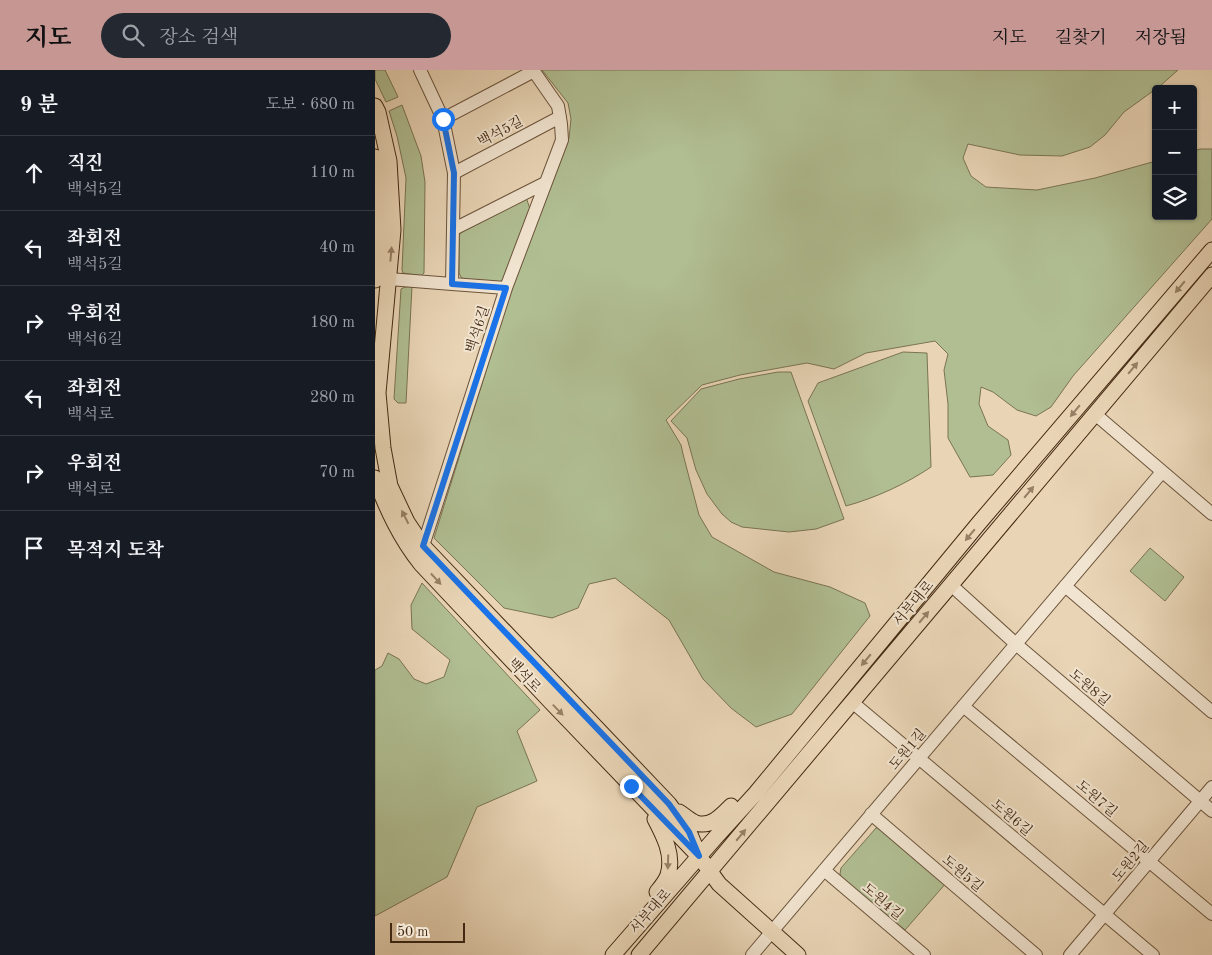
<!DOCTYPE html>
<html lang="ko">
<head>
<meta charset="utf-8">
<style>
  body { margin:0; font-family:"Old Standard TT","Noto Serif KR",serif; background:#242831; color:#f1f3f6 }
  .controls { position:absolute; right:15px; top:15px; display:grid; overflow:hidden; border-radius:5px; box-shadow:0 1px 4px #0004 }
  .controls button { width:45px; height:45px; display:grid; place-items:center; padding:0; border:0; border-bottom:1px solid #363941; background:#171b24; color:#f1f3f6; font:25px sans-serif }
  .scale { position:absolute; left:15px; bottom:12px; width:75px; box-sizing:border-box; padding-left:5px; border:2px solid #432912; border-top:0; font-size:14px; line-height:18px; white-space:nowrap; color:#432912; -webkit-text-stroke:4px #f1e4d0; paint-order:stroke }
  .stop { position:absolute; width:15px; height:15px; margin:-11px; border:4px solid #1a73e8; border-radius:50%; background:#fff }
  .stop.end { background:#1a73e8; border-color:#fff; box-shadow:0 1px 5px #0008 }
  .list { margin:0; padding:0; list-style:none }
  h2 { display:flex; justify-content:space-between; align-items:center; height:65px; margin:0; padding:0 20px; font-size:21px }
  h2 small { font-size:16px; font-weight:400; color:#9ea1a6 }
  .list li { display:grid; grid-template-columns:32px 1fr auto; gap:15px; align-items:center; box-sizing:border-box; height:75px; padding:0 20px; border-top:1px solid #363941 }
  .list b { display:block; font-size:19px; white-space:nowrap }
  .list p { margin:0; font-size:16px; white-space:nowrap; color:#9ea1a6 }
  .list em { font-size:16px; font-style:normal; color:#9ea1a6 }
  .icon { flex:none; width:28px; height:28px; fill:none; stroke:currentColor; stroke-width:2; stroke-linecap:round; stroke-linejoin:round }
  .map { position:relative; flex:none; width:837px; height:885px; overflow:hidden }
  header { display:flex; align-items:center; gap:30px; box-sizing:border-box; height:70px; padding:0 25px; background:#c59692; color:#111 }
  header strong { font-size:24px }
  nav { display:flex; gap:28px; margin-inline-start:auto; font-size:18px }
  .search { width:350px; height:45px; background:#242831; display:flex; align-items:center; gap:12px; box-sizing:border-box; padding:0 18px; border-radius:28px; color:#9ea1a6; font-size:19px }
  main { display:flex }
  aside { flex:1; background:#171b24 }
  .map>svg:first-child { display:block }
  .green { fill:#b0be92; stroke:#7a7452 }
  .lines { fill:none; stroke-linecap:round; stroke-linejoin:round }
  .minor-casing { stroke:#6c543b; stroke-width:14 }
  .major-casing { stroke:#432912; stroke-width:17 }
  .minor { stroke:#f1e4d0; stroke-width:12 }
  .major { stroke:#e9d5b6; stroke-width:15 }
  .oneway { fill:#967f64 }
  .route { stroke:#1a73e8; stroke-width:6 }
  .labels { text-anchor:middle; stroke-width:4; stroke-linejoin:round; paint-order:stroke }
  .street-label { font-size:14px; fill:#432912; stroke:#f1e4d0 }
</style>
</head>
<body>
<header>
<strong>지도</strong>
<div class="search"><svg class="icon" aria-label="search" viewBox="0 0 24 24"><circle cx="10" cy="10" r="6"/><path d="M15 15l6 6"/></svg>장소 검색</div>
<nav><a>지도</a><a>길찾기</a><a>저장됨</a></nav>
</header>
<main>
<aside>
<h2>9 분<small>도보 · 680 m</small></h2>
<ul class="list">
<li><svg class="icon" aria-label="ahead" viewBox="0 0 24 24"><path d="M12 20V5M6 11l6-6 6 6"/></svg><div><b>직진</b><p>백석5길</p></div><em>110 m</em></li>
<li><svg class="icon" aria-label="left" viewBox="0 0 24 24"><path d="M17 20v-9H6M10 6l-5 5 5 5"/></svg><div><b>좌회전</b><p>백석5길</p></div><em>40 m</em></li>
<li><svg class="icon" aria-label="right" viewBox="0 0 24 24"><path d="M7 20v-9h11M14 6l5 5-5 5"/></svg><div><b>우회전</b><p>백석6길</p></div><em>180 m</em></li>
<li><svg class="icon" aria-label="left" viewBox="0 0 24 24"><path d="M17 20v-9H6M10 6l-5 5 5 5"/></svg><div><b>좌회전</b><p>백석로</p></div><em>280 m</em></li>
<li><svg class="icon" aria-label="right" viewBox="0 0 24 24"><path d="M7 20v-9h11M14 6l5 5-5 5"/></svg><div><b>우회전</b><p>백석로</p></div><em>70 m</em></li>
<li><svg class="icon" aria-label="arrive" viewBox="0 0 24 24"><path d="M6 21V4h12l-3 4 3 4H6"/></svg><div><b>목적지 도착</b></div></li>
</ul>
</aside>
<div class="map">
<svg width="837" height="885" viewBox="0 0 837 885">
  <rect width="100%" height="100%" fill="#e9d5b6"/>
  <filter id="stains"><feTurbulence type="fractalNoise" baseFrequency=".004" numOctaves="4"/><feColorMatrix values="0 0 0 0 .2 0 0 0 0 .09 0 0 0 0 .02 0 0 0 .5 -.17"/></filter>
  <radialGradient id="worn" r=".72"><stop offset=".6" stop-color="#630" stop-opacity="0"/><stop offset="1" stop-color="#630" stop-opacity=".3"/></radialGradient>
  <path class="green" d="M0,0H10L23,27L11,32L0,9Z
    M167,0H803L785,16L749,42L730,65L715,77L687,86L645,85L593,74L588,88L596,106L611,117L662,120L720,108L781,91V146H818V81L825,79H837V149L698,306L676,337L661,346L642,340L618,322L606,317L604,334L613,356L633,370L636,385L618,405L595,407L573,368V334L569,300L573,284L560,271L491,283L459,299L432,293L365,305L327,315L291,350L306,375L308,384L324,445L337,467L399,502L455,517L490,533L495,546L417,644L381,657L356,638L328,609L294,550L240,508L214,514L203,538L177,548L129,538L59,468L137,217L194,68L196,49L193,33Z
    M27,35L46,86L50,112L49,203L46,206L28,203L27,200L31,108L22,66L14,41Z
    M151,127L156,142L128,213H94L86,207L84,203V166L87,159Z
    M37,216L31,333H23L19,329L26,219L30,217Z
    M528,282L552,283L556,397C531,414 500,428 471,436L433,331L443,313Z
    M403,302H416L469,449L441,459L414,462L367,457L356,452L347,444L332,424L321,400L312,368L296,351L326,319L364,309Z
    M775,478L809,507L790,531L755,501Z
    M47,513L165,640L142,661L162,711L102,737L72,807L0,846V600L7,596L13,583L24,589L39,609L51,614L69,607L75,590L37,559L36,535Z
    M504,757L572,812L530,860L467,809L465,804L466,798L501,758Z"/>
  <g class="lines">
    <g class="minor-casing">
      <path id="minor" d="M68,49L159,1
        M79,103L185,47
        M79,159L170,113
        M14,209L77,214L79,103L68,49L45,0
        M77,214L131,218
        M720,344L837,444
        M48,476L131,218L187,70L186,54L183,36L158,0
        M576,515L641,574L837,741
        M690,516L837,642
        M477,632L778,885
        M588,636L837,844
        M496,744L661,885
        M449,800L549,885
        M377,885L787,402
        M695,885L837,717"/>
    </g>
    <g class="major-casing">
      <path id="major" d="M0,36L3,42L14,91L18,160L3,323L8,378L15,416L32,452L48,476L294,734L314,762L324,786L344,814L423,885
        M0,87L5,136L0,210
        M0,408C12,439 25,468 46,494L175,631L319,781
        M304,742C309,745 315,751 321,753C336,758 347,745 356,736
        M280,749C289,766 299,785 293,805C291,811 286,817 282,822
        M238,885L340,768L381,723L604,453L837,180
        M264,885L837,205"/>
    </g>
    <use href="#minor" class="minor"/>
    <use href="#major" class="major"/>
  </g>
  <defs><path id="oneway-solid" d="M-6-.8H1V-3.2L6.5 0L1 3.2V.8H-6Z" transform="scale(1.25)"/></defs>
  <g class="oneway">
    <use href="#oneway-solid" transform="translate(16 184) rotate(-85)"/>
    <use href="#oneway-solid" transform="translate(805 217) rotate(130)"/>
    <use href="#oneway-solid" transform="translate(758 298) rotate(-50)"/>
    <use href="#oneway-solid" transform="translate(700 341) rotate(130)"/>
    <use href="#oneway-solid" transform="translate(654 422) rotate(-50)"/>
    <use href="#oneway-solid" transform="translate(30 447) rotate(-117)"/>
    <use href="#oneway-solid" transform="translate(595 465) rotate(130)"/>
    <use href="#oneway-solid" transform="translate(61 509) rotate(47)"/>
    <use href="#oneway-solid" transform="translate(549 547) rotate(-50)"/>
    <use href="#oneway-solid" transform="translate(491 590) rotate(130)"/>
    <use href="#oneway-solid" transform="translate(183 640) rotate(46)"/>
    <use href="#oneway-solid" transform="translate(366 765) rotate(-50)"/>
    <use href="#oneway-solid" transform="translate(293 792) rotate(92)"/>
  </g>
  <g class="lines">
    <path class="route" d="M68,49L79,103L77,214L131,218L48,476L294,734L314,762L324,786L256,716"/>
  </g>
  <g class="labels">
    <g class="street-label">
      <text transform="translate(125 61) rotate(-28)" y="5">백석5길</text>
      <text transform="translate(102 259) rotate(-72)" y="5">백석6길</text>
      <text transform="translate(538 533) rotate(-50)" y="5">서부대로</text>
      <text transform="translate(150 605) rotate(47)" y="5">백석로</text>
      <text transform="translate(715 617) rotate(40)" y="5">도원8길</text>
      <text transform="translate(532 679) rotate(-50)" y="5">도원1길</text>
      <text transform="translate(722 728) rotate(40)" y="5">도원7길</text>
      <text transform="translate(637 747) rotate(40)" y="5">도원6길</text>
      <text transform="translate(755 791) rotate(-50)" y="5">도원2길</text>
      <text transform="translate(588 803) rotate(40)" y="5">도원5길</text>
      <text transform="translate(508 831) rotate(40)" y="5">도원4길</text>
      <text transform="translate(275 841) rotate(-49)" y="5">서부대로</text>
    </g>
  </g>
  <rect width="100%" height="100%" filter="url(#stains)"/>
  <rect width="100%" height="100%" fill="url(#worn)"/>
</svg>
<div class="controls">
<button>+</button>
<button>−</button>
<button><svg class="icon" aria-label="layers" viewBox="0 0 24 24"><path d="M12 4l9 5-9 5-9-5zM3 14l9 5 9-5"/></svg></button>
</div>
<div class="scale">50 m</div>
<div class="stop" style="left:68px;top:49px"></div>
<div class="stop end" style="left:256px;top:716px"></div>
</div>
</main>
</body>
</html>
